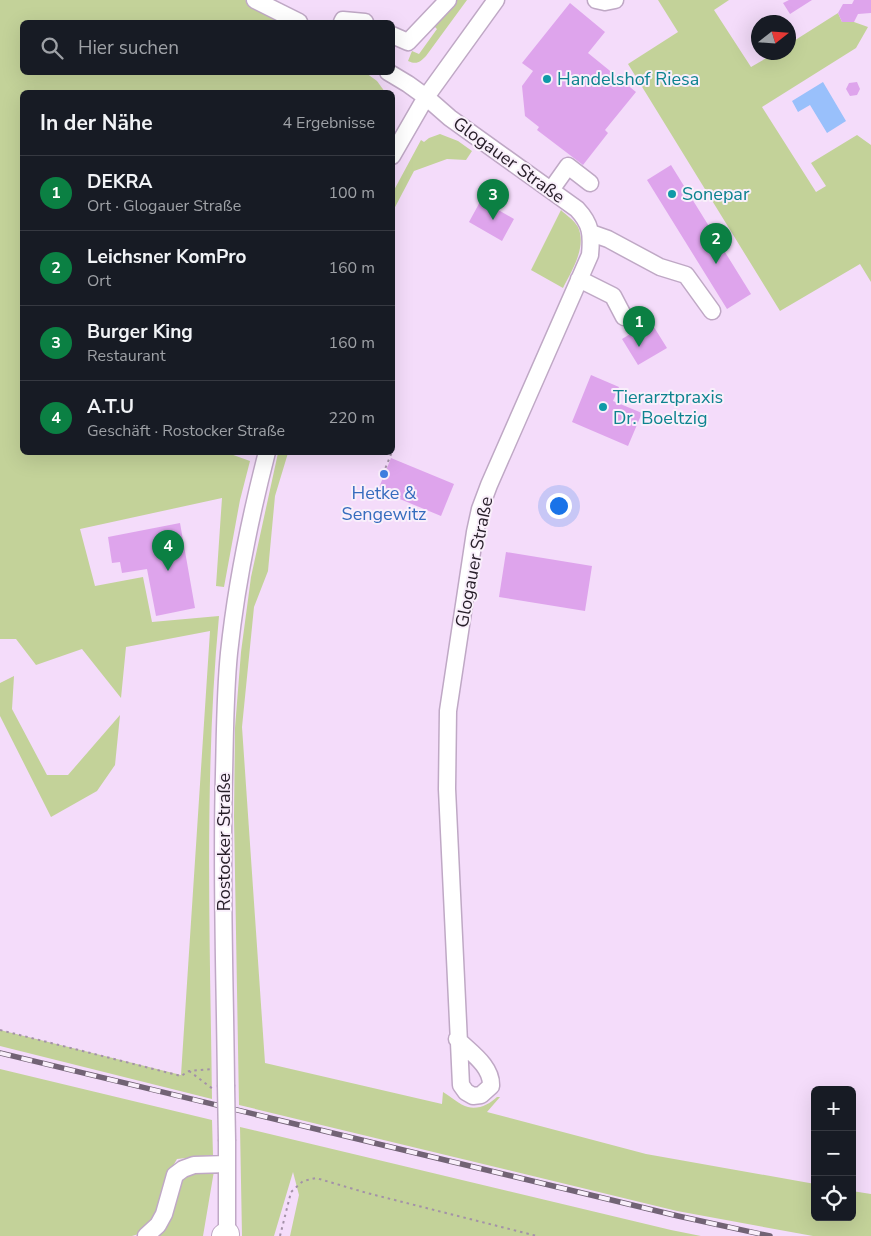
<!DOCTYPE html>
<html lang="de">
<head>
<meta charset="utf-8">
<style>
  body { margin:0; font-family:"Nunito Sans",sans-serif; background:#20242c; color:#f1f3f6 }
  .controls { position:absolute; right:15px; bottom:15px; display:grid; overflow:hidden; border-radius:8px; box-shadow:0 5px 20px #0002 }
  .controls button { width:45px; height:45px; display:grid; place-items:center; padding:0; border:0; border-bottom:1px solid #363941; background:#171b24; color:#f1f3f6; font:25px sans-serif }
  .compass { position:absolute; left:751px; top:15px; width:45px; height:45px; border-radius:50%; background:#171b24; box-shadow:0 5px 20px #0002; rotate:73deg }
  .you { position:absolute; left:558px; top:505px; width:18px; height:18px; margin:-12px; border:4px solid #fff; border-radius:50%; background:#1a73e8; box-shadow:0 0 0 8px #1a73e833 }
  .badge { display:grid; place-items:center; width:32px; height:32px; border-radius:50%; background:#0b8043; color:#fff; font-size:16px; font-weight:700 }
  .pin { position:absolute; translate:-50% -41px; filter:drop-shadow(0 1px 2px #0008) }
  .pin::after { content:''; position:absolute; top:26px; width:18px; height:15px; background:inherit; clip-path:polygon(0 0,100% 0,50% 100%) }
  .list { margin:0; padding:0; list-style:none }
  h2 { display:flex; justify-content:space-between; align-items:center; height:65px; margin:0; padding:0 20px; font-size:21px }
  h2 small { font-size:16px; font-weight:400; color:#9ea1a6 }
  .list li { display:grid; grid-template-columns:32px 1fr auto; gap:15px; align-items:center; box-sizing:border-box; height:75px; padding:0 20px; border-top:1px solid #363941 }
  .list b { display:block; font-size:19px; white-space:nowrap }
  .list p { margin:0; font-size:16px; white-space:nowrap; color:#9ea1a6 }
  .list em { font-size:16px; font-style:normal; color:#9ea1a6 }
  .icon { flex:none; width:28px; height:28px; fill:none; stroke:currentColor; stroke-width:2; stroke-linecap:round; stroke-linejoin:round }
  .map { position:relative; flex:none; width:871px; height:1236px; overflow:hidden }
  .search { position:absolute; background:#171b24; box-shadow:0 5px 20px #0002; left:20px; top:20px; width:375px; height:55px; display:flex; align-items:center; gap:12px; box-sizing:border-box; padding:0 18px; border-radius:8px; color:#9ea1a6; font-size:19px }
  .panel { position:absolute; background:#171b24; box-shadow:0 5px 20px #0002; left:20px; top:90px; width:375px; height:365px; border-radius:8px }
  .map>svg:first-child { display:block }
  .green { fill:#c3d299 }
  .water { fill:#99c0fb }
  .building { fill:#dea4ec }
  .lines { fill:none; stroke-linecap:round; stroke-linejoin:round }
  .minor-casing { stroke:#bfa8c5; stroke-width:19 }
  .highway-casing { stroke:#bfa8c5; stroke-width:26 }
  .path { stroke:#a391a8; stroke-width:2; stroke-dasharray:2.5 4; stroke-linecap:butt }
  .minor { stroke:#fff; stroke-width:16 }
  .highway { stroke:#fff; stroke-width:24 }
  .rail-casing { stroke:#726375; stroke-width:5.5 }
  .rail { stroke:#f9effb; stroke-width:4; stroke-dasharray:11; stroke-linecap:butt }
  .minor-bridge-casing { stroke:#bfa8c5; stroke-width:19; stroke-linecap:butt }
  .minor-bridge { stroke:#fff; stroke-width:16 }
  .culture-dot { fill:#0f9aa8; stroke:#f9effb; stroke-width:2 }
  .shop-dot { fill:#3f7fe0; stroke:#f9effb; stroke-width:2 }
  .labels { text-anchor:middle; stroke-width:4; stroke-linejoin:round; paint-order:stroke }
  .culture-label { font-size:18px; fill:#0d838f; stroke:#f9effb; text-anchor:start }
  .street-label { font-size:18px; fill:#261d28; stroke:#f9effb }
  .shop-label { font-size:18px; fill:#366cbe; stroke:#f9effb }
</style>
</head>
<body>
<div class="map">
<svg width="871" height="1236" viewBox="0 0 871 1236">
  <rect width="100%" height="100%" fill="#f4dcfa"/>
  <path class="green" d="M0,0H245L288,22H22V72L366,73L377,81L385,92H22V452H225L250,461L240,500L224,587L216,586L222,498L80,529L95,586L143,577L152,622L219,616C204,776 210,938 212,1099L0,1046V1030L181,1075L210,631L126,647L121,698L82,649L36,665L16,639H0Z
    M453,0H467L426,56C420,62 417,65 408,61L412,51L419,54L437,29L431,23Z
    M658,0H729L714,10L751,67L775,53L788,52L789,44L838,13L842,22H854L868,27L856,48L762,107L816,192L826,186L811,163L857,135L871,145V282L860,264L780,311L628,64L678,32Z
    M440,134L458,141L472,151L466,160L447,159L414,171L393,211V192L421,140L424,142L429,138Z
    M561,210C566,215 574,220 578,227C587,247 572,270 563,288L531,270Z
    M278,453H288L275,496L268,571L254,607L242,727L265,1063L442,1104L443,1092C450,1096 460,1105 468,1107C478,1110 490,1104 497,1097H500L487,1112L646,1154L815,1184V1217H852V1191L871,1194V1236H813L677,1211L239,1105L234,817L235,728L241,652L251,577Z
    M14,676L12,709L47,775H68L120,715L115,765L97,791L51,817L0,716V683Z
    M0,1069L212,1120L213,1155L177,1159L166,1178L156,1222L142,1233L132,1236H0Z
    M240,1127L671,1230L701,1236H290L299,1195L293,1172L274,1236H242Z
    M214,1171L203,1236H154L178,1185L187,1173Z"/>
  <path class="water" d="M823,82L846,121L827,133L810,105L798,112L792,101Z"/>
  <path class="building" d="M789,0H812L790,14L783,3Z
    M854,0H871V13L858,14L854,22H842L838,13L843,4H852Z
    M570,3L605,32L588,53L636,92L605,130L608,133L583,165L537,130L539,127L525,116L522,86L533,71L522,63Z
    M857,82L860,89L857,95L850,96L846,89L849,83Z
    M671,165L751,294L727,309L647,180Z
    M481,200L514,219L502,241L469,222Z
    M644,311L667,348L638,365L622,339L640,328L634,317Z
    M591,375L619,387L613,401L642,413L628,446L572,422Z
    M391,458L454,484L441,516L378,490Z
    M180,523L195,608L156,616L147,569L122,573L120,562L112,563L108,537Z
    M506,552L592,566L585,611L499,597Z"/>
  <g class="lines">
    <g class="minor-casing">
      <path id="minor" d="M255,0L299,22
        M596,0L605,2L615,0
        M342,22L343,20L365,22
        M392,35L408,42L448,0
        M388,72L408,84L426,97L450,118L577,209C591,224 592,234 590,255L489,485L480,509L475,532L448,711L447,789L461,1085L466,1092L473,1096L481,1095L491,1086C492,1066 470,1052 457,1039
        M392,156L426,97L496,0
        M551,190L568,166L590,183
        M591,233L608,239L660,267L686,275L712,311
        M579,279L613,296L624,317
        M226,1085C225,981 221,878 224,774C225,734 225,693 229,653C236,586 250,518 267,452
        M146,1236L158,1225L164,1214L175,1175L183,1169L194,1165L227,1164
        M227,1236V1141"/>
    </g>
    <g class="highway-casing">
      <path id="highway" d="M224,1236L227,1234"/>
    </g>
    <path class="path" d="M392,451H393
      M383,474L392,452
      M0,1030L181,1076L189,1071L212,1069
      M189,1071L213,1089
      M280,1236L291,1192L303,1181L316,1178L367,1193L537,1236"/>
    <use href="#minor" class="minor"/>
    <use href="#highway" class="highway"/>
    <g class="rail-casing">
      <path id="rail" d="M0,1053L678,1216L770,1236"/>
    </g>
    <use href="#rail" class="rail"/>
    <g class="minor-bridge-casing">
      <path id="minor-bridge" d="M226,1085L227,1141"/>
    </g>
    <use href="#minor-bridge" class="minor-bridge"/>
  </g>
  <g class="culture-dot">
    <circle cx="547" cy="79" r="5"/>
    <circle cx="672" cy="194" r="5"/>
    <circle cx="603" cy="407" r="5"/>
  </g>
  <circle class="shop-dot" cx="384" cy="474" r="5"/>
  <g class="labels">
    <g class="culture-label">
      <text x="557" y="85">Handelshof Riesa</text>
      <text x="682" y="200">Sonepar</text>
      <text x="613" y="403">Tierarztpraxis<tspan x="613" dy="21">Dr. Boeltzig</tspan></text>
    </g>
    <g class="street-label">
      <text transform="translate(509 160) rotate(36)" y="6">Glogauer Straße</text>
      <text transform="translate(474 562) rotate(-79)" y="6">Glogauer Straße</text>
      <text transform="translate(224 842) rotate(-90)" y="6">Rostocker Straße</text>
    </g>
    <g class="shop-label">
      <text x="384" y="499">Hetke &amp;<tspan x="384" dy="21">Sengewitz</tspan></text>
    </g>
  </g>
</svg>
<div class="controls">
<button>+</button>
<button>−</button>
<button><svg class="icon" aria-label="locate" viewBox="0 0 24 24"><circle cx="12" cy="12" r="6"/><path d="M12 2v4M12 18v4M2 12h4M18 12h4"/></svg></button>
</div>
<svg class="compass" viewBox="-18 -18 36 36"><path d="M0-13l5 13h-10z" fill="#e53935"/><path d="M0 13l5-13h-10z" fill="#9ea1a6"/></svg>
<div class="you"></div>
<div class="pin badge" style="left:639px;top:347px">1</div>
<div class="pin badge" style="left:716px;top:264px">2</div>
<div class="pin badge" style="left:493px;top:220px">3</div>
<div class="pin badge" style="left:168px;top:571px">4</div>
<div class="search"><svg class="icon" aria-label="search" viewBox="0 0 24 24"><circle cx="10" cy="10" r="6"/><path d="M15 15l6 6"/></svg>Hier suchen</div>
<section class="panel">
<h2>In der Nähe<small>4 Ergebnisse</small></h2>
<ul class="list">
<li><span class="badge">1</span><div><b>DEKRA</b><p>Ort · Glogauer Straße</p></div><em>100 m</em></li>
<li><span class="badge">2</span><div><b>Leichsner KomPro</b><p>Ort</p></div><em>160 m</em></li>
<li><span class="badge">3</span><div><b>Burger King</b><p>Restaurant</p></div><em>160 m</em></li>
<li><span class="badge">4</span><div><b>A.T.U</b><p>Geschäft · Rostocker Straße</p></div><em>220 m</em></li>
</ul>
</section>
</div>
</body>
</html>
